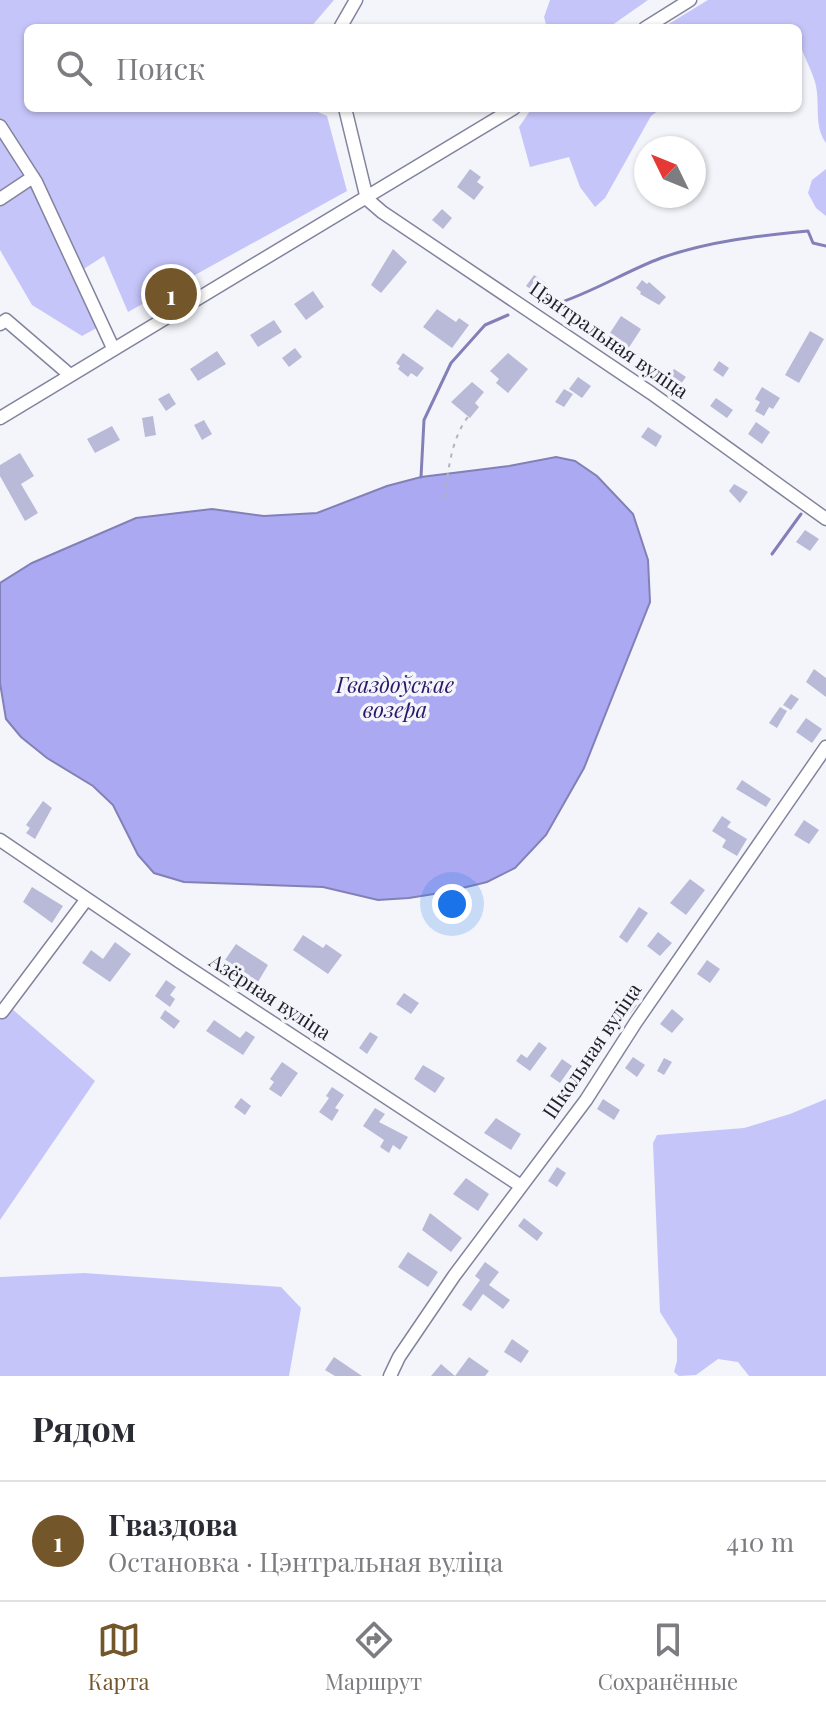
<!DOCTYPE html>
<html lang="ru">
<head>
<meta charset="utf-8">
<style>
  body { margin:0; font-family:"Playfair Display",serif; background:#f7f7f7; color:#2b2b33 }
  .compass { position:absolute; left:634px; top:136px; width:72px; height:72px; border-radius:50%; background:#fff; box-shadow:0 2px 6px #0004; rotate:313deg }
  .you { position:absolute; left:452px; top:904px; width:28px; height:28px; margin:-20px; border:6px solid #fff; border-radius:50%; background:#1a73e8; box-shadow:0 0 0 12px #1a73e833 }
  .badge { display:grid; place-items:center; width:52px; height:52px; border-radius:50%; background:#73562a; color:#fff; font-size:26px; font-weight:700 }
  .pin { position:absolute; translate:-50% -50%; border:4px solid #fff; box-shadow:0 2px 8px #0006 }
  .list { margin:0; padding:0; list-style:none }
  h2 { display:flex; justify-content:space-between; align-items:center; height:104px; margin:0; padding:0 32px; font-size:34px }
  h2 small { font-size:26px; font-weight:400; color:#7c7c81 }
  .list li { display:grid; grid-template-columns:52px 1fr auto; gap:24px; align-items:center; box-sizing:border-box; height:120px; padding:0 32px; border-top:2px solid #e1e1e2 }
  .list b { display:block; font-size:30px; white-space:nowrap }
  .list p { margin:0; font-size:26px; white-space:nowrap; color:#7c7c81 }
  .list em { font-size:26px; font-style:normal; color:#7c7c81 }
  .icon { flex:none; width:44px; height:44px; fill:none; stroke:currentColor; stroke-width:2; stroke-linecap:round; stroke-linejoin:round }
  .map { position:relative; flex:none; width:826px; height:1376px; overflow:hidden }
  .search { position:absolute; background:#fff; box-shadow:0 2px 6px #0004; left:24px; right:24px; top:24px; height:88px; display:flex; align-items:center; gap:20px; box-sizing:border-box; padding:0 28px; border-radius:12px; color:#7c7c81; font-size:30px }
  .sheet { height:224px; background:#fff }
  nav { display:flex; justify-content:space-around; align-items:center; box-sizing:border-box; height:112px; border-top:2px solid #e1e1e2; background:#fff; font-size:22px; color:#7c7c81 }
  nav a { display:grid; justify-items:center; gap:4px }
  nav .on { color:#73562a }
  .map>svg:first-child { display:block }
  .green { fill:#c6c5f9 }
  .water { fill:#aba9f2; stroke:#8280b7; stroke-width:2 }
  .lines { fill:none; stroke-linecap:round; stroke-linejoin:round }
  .stream { stroke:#8280b7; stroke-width:3 }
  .building { fill:#b9bad7 }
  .minor-casing { stroke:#83839e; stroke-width:15 }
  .path { stroke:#b3b4bb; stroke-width:2; stroke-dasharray:4 6; stroke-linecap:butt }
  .minor { stroke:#fff; stroke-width:12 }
  .labels { text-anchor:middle; stroke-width:7; stroke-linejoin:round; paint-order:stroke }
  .street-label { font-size:20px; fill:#22222d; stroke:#f4f5fb }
  .water-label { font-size:22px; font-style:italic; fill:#2a176a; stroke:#f4f5fb }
</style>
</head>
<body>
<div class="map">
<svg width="826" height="1376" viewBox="0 0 826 1376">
  <rect width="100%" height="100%" fill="#f4f5fb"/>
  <path class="green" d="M0,0H334L310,28H28V108H309L327,116L347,191L128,312L104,256L82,270L102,325L82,336L32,305L0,250Z
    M550,0H648L608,28H547L544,17Z
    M708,0H826V143C813,125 821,103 815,82C809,62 798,49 798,28H662Z
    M532,108H662L651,116L605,198L595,207L580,187L569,157L530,167L519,127Z
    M826,169V216L816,208L808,193L812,180Z
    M11,1008L95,1081L0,1220V1020Z
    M826,1099V1376H749L738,1362L718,1359L696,1375L679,1376L674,1372L677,1361V1339L660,1312L653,1143L657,1135L744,1128L790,1114Z
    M84,1273L281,1287L301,1308L289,1376H0V1277Z"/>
  <path class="water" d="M556,457L575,461L597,476L633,514L648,560L650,602L584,768L546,835L515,868L487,882L446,892L409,898L378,900L323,887L184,882L154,873L138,855L113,805L93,786L47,758L21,737L6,719L0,683V583L32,563L136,518L212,509L264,516L317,513L387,486L421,477L509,466Z"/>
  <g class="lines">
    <path class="stream" d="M553,305C592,293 624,272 661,258C709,241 758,236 808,231L813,243L826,246
      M421,477L424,420L451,363L485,325L508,315
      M772,554L801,514"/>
  </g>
  <path class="building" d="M470,169L481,177L477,182L484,187L474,200L457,187Z
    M442,209L452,218L443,229L432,220Z
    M393,249L407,262L381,293L371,285Z
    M534,275L546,283L538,294L526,286Z
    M642,280L647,284L649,282L666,297L659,305L640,294L641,292L636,288Z
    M313,291L324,307L306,320L294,304Z
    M437,309L456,322L459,318L469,325L452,348L423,327Z
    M621,316L641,329L628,349L608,336Z
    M274,320L282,332L258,347L250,335Z
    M810,331L824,339L799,383L785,375Z
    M295,348L302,357L289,367L282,358Z
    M217,351L226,364L198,381L190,369Z
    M403,353L424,368L417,377L411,373L408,377L398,369L400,366L396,363Z
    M508,353L528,369L508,393L496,383L499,379L490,371Z
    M719,361L729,368L723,377L713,370Z
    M674,369L686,377L677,389L665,381Z
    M578,377L591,386L582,398L569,389Z
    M472,382L484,392L475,403L479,407L470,418L451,402Z
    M762,387L780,398L773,409L769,407L764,416L755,411L760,402L755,399Z
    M564,389L573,394L564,407L555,402Z
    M169,393L176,404L166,411L158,399Z
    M716,398L733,410L727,418L710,406Z
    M153,416L156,435L145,437L142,418Z
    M204,420L212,434L202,440L194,425Z
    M756,422L770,432L762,444L748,434Z
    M112,426L120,440L95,453L87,439Z
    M648,427L662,436L656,447L641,437Z
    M20,453L34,476L21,484L38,513L25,521L0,476V465Z
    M734,484L748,492L740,503L729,491Z
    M805,530L819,539L810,551L796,542Z
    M814,669L826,678V697L806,682Z
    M791,694L799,699L791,710L783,705Z
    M780,707L787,711L777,728L769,723Z
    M806,718L822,729L812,743L796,732Z
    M742,780L771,799L766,807L736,789Z
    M43,801L52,808L35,839L26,833L30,828L26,825Z
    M722,816L731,822L727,827L747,839L737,856L722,847L726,840L712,831Z
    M804,820L819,830L809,844L794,835Z
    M690,879L705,890L686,915L670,903Z
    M32,887L63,906L52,923L23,902Z
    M639,907L648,913L627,943L619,937Z
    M658,932L672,943L660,956L647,946Z
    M303,935L323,948L326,944L342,955L328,974L293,950Z
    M115,942L131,954L110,982L82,963L91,950L103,959Z
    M236,944L268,965L258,982L225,960Z
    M707,960L720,969L710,983L697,974Z
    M166,980L176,987L170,995L175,999L170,1007L155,996Z
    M404,993L419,1003L411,1014L396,1004Z
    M623,996L637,1005L630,1014L617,1005Z
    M672,1009L684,1019L672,1033L660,1024Z
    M165,1010L180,1021L174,1029L160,1018Z
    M299,1011L316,1023L308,1034L291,1022Z
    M214,1020L240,1038L246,1031L255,1037L243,1055L206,1031Z
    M370,1032L378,1037L367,1054L359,1048Z
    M539,1042L547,1048L530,1071L516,1061L521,1054L527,1058Z
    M633,1057L645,1065L637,1077L625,1068Z
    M664,1058L672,1062L664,1075L657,1071Z
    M562,1059L572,1066L560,1083L550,1076Z
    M282,1062L298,1073L281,1097L269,1089L274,1082L270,1079Z
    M423,1065L445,1078L435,1093L414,1079Z
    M332,1087L344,1095L335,1108L339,1110L332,1121L319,1112L329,1098L326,1096Z
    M241,1098L251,1106L245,1115L234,1107Z
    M603,1099L620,1110L614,1120L597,1109Z
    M375,1108L385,1114L379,1122L408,1137L400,1150L393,1145L389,1153L380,1147L384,1140L363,1126Z
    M496,1118L521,1134L511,1150L484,1133Z
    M557,1167L566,1173L557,1187L548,1181Z
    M466,1178L489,1194L478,1211L453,1194Z
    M430,1213L462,1238L451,1252L422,1230Z
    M524,1218L543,1233L537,1241L518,1226Z
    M408,1252L438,1272L428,1287L398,1267Z
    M485,1262L499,1272L489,1285L510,1300L503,1309L483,1294L471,1311L462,1305L480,1280L475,1276Z
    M512,1339L529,1351L521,1363L504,1352Z
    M334,1357L362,1376H335L325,1370Z
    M469,1357L489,1371L485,1376H431L441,1364L455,1376Z"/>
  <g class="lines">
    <g class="minor-casing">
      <path id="minor" d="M340,28L356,0
        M645,28L690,0
        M345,108L367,199L382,212L651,393L826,519
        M0,126L36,182L113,348
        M0,199L33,177
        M0,324L6,320L70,375
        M0,418L514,108
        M0,840L180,962L521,1186
        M2,1012L86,900
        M390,1376L399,1357L454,1276L586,1100L636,1022L826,747"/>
    </g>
    <path class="path" d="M445,497C448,471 451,439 468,417"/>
    <use href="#minor" class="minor"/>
  </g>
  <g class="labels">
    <g class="street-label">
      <text transform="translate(609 340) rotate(35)" y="7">Цэнтральная вуліца</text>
      <text transform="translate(270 997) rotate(33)" y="7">Азёрная вуліца</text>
      <text transform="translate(592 1051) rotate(-56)" y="7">Школьная вуліца</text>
    </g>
    <g class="water-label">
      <text x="395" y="693">Гваздоўскае<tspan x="395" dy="25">возера</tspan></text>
    </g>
  </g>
</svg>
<svg class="compass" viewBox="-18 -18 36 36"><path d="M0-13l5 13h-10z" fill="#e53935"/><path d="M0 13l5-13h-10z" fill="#7c7c81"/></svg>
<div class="you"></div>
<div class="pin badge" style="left:171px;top:294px">1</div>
<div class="search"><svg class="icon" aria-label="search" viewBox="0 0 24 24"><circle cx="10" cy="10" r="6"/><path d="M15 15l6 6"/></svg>Поиск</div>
</div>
<section class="sheet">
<h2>Рядом<small></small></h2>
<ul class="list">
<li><span class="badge">1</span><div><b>Гваздова</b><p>Остановка · Цэнтральная вуліца</p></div><em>410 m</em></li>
</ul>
</section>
<nav>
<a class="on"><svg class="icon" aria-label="map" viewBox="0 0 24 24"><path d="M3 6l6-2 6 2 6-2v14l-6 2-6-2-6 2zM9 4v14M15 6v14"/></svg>Карта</a>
<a><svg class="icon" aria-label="directions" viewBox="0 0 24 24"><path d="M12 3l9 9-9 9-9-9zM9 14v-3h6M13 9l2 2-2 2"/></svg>Маршрут</a>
<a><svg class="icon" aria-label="saved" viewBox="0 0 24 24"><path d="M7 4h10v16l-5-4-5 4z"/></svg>Сохранённые</a>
</nav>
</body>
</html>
